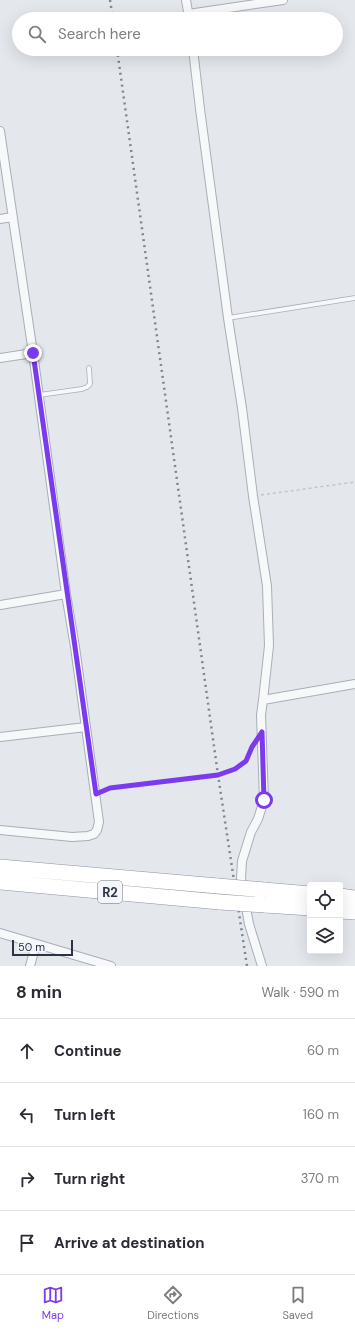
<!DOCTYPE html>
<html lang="en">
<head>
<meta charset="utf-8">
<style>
  body { margin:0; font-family:"DM Sans",sans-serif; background:#f2f2f3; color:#2b2b33 }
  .controls { position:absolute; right:12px; bottom:12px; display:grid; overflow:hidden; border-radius:4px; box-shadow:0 4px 16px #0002 }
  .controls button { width:36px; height:36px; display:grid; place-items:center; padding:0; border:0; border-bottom:1px solid #e1e1e2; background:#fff; color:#2b2b33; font:20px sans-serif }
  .scale { position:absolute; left:12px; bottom:10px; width:61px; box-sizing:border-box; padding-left:4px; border:2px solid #2b3445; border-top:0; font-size:11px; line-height:14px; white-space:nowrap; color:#2b3445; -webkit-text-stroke:3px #f4f6f9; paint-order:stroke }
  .stop { position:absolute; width:12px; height:12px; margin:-9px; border:3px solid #7c3aed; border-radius:50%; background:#fff }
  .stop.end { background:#7c3aed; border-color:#fff; box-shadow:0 1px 4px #0008 }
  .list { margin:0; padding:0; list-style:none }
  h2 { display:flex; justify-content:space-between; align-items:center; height:52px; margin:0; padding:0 16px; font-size:17px }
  h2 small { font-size:13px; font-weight:400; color:#7c7c81 }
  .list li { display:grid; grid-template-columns:26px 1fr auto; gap:12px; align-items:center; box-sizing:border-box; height:64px; padding:0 16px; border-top:1px solid #e1e1e2 }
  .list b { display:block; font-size:15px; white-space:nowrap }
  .list em { font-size:13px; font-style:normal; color:#7c7c81 }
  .icon { flex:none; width:22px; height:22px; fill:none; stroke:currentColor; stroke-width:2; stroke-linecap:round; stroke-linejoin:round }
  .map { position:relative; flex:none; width:355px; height:966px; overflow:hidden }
  .search { position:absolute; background:#fff; box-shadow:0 4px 16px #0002; left:12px; right:12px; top:12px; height:44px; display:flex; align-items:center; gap:10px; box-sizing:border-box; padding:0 14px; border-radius:22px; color:#7c7c81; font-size:15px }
  .sheet { height:308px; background:#fff }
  nav { display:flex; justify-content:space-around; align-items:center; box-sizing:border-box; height:56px; border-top:1px solid #e1e1e2; background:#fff; font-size:11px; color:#7c7c81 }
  nav a { display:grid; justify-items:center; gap:2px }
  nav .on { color:#7c3aed }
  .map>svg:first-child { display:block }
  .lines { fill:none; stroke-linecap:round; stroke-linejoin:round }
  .lane-casing { stroke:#a9aeb7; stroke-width:5.5 }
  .street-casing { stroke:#a9aeb7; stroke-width:10 }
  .highway-casing { stroke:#8b94a3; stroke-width:16 }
  .path { stroke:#c2c5cb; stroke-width:1.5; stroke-dasharray:3 3; stroke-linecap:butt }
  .lane { stroke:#f7f8fa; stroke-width:4 }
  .street { stroke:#f7f8fa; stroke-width:8 }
  .highway { stroke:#fff; stroke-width:15 }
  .rail { stroke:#7d8696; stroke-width:2.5; stroke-dasharray:2 4; stroke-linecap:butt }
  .highway-bridge-casing { stroke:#8b94a3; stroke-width:16; stroke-linecap:butt }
  .highway-bridge { stroke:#fff; stroke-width:15 }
  .route { stroke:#7c3aed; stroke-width:5 }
  .labels { text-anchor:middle; stroke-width:4; stroke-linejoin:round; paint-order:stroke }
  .shield { fill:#f4f6f9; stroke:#676e7b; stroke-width:1 }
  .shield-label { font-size:13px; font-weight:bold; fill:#2b3445 }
</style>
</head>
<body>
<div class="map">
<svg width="355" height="966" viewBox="0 0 355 966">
  <rect width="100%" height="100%" fill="#e4e7ec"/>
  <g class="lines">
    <g class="lane-casing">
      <path id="lane" d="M228,318L355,298
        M39,395L82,389L87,387L90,384L89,368"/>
    </g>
    <g class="street-casing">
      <path id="street" d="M186,0L189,18
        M188,14L283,0
        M193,49L200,109L228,318L242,408L253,496L267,586L269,646L263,700L355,684
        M0,131L33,353L0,358
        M0,219L12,217
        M0,605L66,594
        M0,737L86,727
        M0,830L72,837L88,836L94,834L97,830L99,822L75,647L66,594L33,353
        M243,890L241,878L242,861L251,832L258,819L264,800L261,715L263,700
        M245,902L249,924L262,966
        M0,933L111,966
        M30,966L36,944"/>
    </g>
    <g class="highway-casing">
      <path id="highway" d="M0,867L218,886
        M0,882L220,902
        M264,890L310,894
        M340,896L355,898
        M265,905L310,908
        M340,911L355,912"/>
    </g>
    <path class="path" d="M261,495L355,482
      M103,791L110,788L218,775L235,769L246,761L253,745"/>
    <use href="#lane" class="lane"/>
    <use href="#street" class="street"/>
    <use href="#highway" class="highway"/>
    <path class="rail" d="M110,0L113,19
      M117,49L218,775L247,966"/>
    <g class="highway-bridge-casing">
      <path id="highway-bridge" d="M218,886L264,890
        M220,902L265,905"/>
    </g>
    <use href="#highway-bridge" class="highway-bridge"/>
  </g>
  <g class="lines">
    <path class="route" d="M33,353C53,500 74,647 96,794L110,788L218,775L235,769L246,761L252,747L262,732L264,800"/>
  </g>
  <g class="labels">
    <rect class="shield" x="98" y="881" width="24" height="22" rx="3"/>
    <g class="shield-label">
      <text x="110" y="897">R2</text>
    </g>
  </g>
</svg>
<div class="controls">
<button><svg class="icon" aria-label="locate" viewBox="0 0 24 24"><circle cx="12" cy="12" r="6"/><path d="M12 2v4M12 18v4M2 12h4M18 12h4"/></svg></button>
<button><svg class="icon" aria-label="layers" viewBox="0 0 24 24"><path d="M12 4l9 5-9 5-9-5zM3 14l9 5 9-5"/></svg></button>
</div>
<div class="scale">50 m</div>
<div class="stop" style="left:264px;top:800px"></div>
<div class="stop end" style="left:33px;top:353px"></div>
<div class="search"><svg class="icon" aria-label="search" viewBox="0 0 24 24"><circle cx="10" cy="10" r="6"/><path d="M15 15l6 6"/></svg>Search here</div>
</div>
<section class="sheet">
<h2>8 min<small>Walk · 590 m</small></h2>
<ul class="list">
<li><svg class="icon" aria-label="ahead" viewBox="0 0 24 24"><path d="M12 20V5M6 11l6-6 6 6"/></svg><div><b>Continue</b></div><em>60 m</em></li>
<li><svg class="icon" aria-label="left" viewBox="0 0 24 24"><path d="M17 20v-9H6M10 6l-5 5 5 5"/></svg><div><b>Turn left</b></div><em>160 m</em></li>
<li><svg class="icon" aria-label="right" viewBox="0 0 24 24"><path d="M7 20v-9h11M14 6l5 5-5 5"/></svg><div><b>Turn right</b></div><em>370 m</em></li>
<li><svg class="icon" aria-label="arrive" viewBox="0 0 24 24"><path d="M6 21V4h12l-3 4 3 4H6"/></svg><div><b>Arrive at destination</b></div></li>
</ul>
</section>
<nav>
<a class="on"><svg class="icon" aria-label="map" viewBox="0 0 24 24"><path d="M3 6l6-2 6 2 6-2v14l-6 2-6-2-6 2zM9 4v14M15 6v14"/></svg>Map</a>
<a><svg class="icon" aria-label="directions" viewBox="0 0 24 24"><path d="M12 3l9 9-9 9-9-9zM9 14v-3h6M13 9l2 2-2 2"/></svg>Directions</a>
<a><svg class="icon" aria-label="saved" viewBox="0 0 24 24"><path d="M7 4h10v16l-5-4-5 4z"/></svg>Saved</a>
</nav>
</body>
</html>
